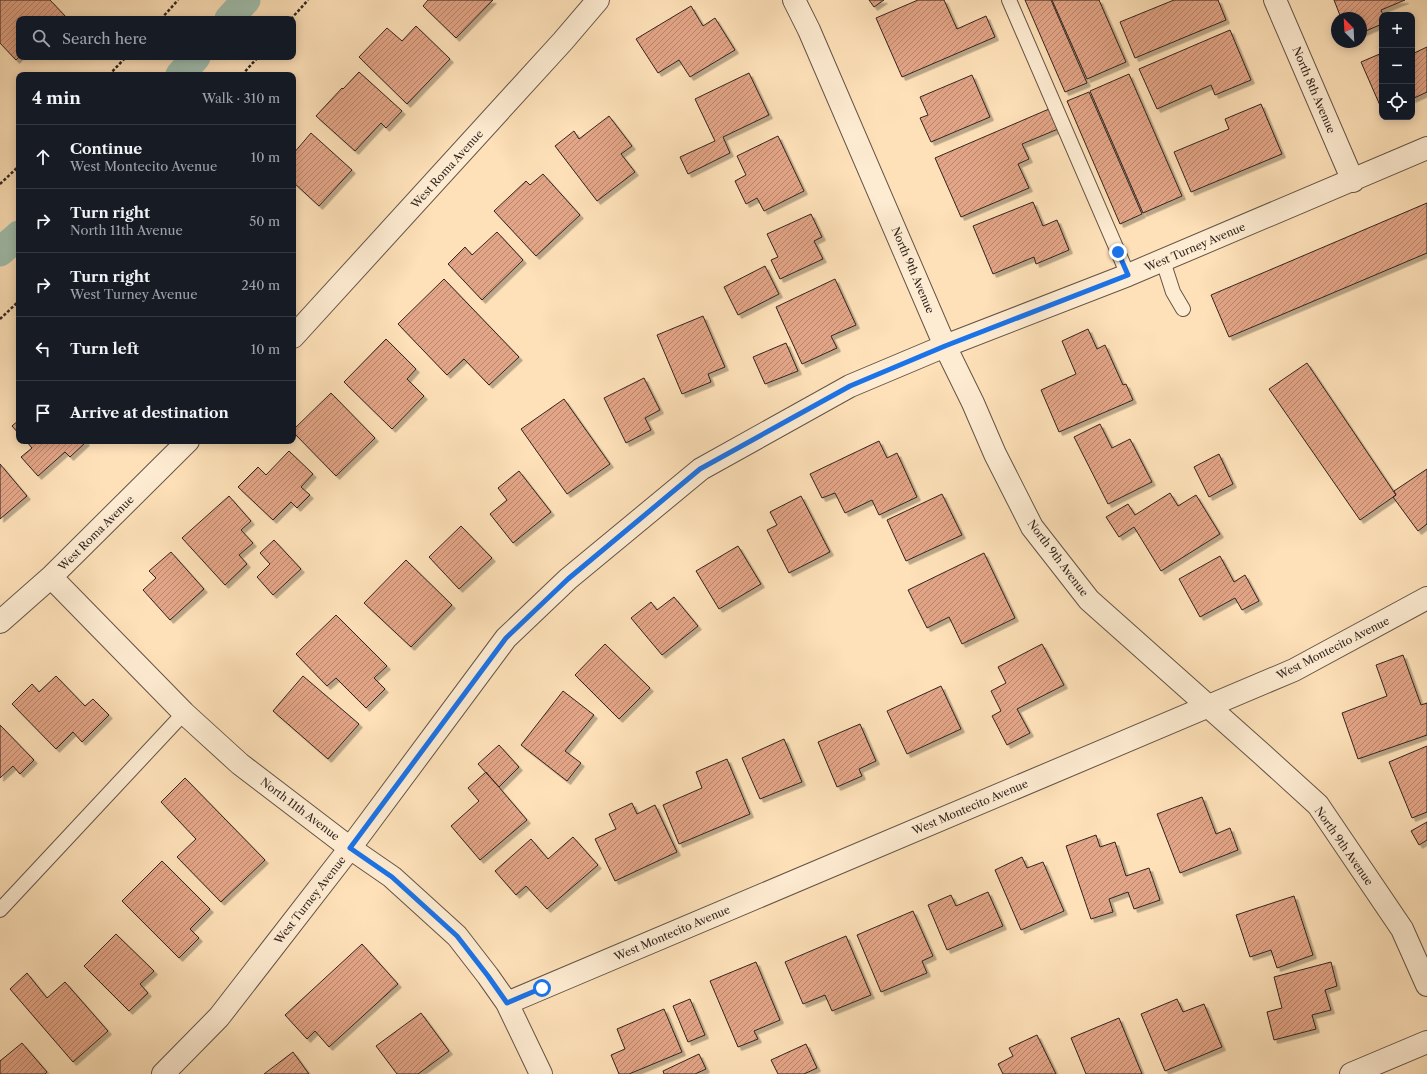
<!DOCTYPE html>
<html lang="en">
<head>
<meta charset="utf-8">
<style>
  body { margin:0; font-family:"Libre Caslon Text",serif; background:#20242c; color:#f1f3f6 }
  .controls { position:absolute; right:12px; top:12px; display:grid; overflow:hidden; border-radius:8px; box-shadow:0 2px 10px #0003 }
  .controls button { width:36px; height:36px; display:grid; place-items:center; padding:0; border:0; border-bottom:1px solid #363941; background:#171b24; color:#f1f3f6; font:20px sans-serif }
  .compass { position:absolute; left:1331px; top:12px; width:36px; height:36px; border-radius:50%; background:#171b24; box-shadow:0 2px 10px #0003; rotate:336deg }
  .stop { position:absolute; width:12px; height:12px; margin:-9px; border:3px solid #1a73e8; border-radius:50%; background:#fff }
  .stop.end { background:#1a73e8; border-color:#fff; box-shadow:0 1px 4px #0008 }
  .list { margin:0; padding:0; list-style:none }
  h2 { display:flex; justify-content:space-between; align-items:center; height:52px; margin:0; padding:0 16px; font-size:17px }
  h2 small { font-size:13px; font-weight:400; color:#9ea1a6 }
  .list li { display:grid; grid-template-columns:26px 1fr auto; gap:12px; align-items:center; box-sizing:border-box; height:64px; padding:0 16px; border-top:1px solid #363941 }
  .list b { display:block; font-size:15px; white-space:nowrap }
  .list p { margin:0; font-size:13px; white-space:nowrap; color:#9ea1a6 }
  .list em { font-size:13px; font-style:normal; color:#9ea1a6 }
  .icon { flex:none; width:22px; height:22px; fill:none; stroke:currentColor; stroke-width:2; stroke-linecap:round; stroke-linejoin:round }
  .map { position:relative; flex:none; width:1427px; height:1074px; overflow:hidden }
  .search { position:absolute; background:#171b24; box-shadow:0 2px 10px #0003; left:16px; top:16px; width:280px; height:44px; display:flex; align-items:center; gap:10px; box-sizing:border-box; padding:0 14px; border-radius:8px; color:#9ea1a6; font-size:15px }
  .panel { position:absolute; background:#171b24; box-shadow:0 2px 10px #0003; left:16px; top:72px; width:280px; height:372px; border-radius:8px }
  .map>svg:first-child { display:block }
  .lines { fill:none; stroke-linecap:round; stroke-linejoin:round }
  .canal { stroke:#a0beae; stroke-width:29 }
  .building { fill:url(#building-hatch); stroke:#312520; filter:url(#shadow) }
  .lane-casing { stroke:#645446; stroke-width:16 }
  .street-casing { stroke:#645446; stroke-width:24 }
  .path { stroke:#312520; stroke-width:2.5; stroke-dasharray:3 2; stroke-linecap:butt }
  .lane { stroke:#feecd2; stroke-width:14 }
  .street { stroke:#feecd2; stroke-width:22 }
  .route { stroke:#1a73e8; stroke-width:5 }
  .labels { text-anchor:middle; stroke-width:3; stroke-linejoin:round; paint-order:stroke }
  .street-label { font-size:11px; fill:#312520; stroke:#feecd2 }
</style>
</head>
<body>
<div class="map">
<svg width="1427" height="1074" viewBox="0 0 1427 1074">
  <defs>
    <pattern id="building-hatch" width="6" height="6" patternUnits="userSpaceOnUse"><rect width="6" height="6" fill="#e3a587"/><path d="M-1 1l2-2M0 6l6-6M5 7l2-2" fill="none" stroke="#b9866e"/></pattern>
    <filter id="shadow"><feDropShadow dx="3.5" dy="3.5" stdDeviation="0" flood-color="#0004"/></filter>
  </defs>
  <rect width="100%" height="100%" fill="#fee1b9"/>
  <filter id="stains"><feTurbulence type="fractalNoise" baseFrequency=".005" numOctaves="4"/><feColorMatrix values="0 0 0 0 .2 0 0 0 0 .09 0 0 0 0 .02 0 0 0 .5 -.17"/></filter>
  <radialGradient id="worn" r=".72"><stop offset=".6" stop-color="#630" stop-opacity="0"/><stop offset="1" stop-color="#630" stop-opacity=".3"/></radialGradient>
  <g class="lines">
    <path class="canal" d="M229,19L246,0
      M180,75L196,57
      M0,252L19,235"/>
  </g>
  <path class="building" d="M0,0H50L65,16L62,19H19V57L16,60L0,43Z
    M428,0H493L456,38L423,6Z
    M869,0H884L874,7Z
    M918,0H944L957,29L986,16L995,37L902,77L876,18Z
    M1025,0H1051L1087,83L1065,92Z
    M1052,0H1099L1126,62L1087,79Z
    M1174,0H1218L1226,20L1135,58L1120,22Z
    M1334,0H1405L1381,10L1383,15L1382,24L1361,33V18H1341Z
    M691,6L703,26L715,18L735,50L690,77L679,60L658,73L636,39Z
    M416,26L450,59L407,104L359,57L387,28L402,41Z
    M1230,30L1251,80L1215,95L1211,85L1157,109L1139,69Z
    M1427,47V92L1412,99V54Z
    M1382,53V110L1361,62Z
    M359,72L402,111L386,128L381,123L355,151L316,116L342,88L343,89Z
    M749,73L769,115L723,137L730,153L688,174L680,157L715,141L695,99Z
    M1129,74L1182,196L1143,213L1090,91Z
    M972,75L990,117L931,142L920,118L928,115L920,97Z
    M1089,92L1142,214L1120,224L1067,101Z
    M1261,104L1282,154L1191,192L1174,152L1229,129L1225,119Z
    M1049,109L1058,129L1022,144L1029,159L1018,164L1029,188L961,217L935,158Z
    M609,116L632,146L621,154L635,172L597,201L555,146L574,131L579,139Z
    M311,133L352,170L319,206L293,182V154Z
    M778,136L804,191L764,211L757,198L746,204L735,181L746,175L737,156Z
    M543,174L580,215L536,256L494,211L526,181L530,185Z
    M1033,202L1043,226L1057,220L1069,250L1036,264L1034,257L993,274L973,226Z
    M1427,203V253L1229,337L1211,295Z
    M811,214L822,237L814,241L823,259L780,279L771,260L778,257L767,234Z
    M497,232L523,260L482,300L448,264L465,247L472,255Z
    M765,266L779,294L738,315L724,287Z
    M444,279L519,357L489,385L464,359L447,375L398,324Z
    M835,279L856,325L831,336L837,348L802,364L776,307Z
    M703,316L725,367L708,374L711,382L682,394L657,335Z
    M1088,329L1097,349L1105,345L1123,385L1126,384L1133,400L1059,432L1041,390L1076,374L1062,341Z
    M386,339L416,369L407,379L424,396L392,429L344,382Z
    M786,343L798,371L765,384L753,357Z
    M1307,363L1396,495L1360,520L1269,389Z
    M644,378L660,410L645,418L651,430L626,443L604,398Z
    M331,393L375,438L336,476L293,432V430Z
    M564,399L610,464L567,494L521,429Z
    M19,420V434L12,426Z
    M1100,424L1112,448L1130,439L1152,482L1108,504L1074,437Z
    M26,441H85L86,442L70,457L65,452L38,476L21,457L32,448Z
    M879,441L887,458L897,453L917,497L879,515L872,500L845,513L835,493L822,498L810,474Z
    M289,451L313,474L301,487L310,495L297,508L291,502L273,520L238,487L258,467L266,475Z
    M1219,454L1233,484L1209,497L1194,467Z
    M0,464L27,496L0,519Z
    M1427,469V524L1418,531L1393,497L1396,495L1394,491Z
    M519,471L551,512L513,543L490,514L507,500L498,488Z
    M1170,493L1178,506L1196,495L1220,534L1161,571L1134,527L1119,537L1106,517L1128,504L1135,515Z
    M942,494L962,535L906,561L887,520Z
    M229,496L251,521L241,530L253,543L239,555L247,564L225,585L182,538Z
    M801,496L830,552L789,573L767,530L777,525L770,512Z
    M461,526L492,558L459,589L429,557Z
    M274,540L301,569L273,595L257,577L270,564L260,553Z
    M738,546L761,584L719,609L696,571Z
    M171,552L204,589L170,620L143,590L156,578L149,571Z
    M984,553L1015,618L962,644L949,617L927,628L908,590Z
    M1220,556L1234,582L1245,575L1259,601L1242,610L1235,598L1200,617L1179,579Z
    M406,560L452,605L411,647L364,603Z
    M674,597L698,626L662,655L631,618L651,602L657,610Z
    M336,615L387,666L374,678L385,689L366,708L336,678L327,686L296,654Z
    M605,644L650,688L619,719L575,675Z
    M1042,644L1064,685L1017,709L1030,733L1007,745L992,716L1001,711L991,691L1006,683L998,667Z
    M1403,655L1421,705L1427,703V735L1358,759L1342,713L1387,696L1376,665Z
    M56,676L85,706L93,699L109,715L82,742L73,732L56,749L12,704L32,684L39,692Z
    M303,676L359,724L328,759L273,711Z
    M941,686L961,729L907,754L887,711Z
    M563,691L594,715L565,751L581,763L567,781L521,745Z
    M860,724L876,761L859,769L862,776L837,787L818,742Z
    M0,725L34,760L20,774L13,766L0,778Z
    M784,739L802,782L760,799L742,758Z
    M499,745L519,767L499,787L478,764Z
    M1427,746V812L1412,818L1389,762Z
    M727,759L750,814L679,844L663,805L702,788L696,772Z
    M486,772L527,820L480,860L451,826L479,801L468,788Z
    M185,778L265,860L221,902L177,857L196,839L161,802Z
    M1202,797L1216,834L1230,828L1238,850L1180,873L1157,814Z
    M632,803L637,814L655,805L677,852L615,881L595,839L616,829L609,814Z
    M1427,822V840L1419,845L1411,831Z
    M1096,835L1100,847L1115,842L1126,876L1149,868L1160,900L1134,909L1128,892L1109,899L1113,912L1091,919L1066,846Z
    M573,837L598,865L547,909L526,886L516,895L495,871L531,839L548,859Z
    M1022,857L1027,868L1043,862L1064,911L1021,930L995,870Z
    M162,861L210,909L190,929L199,938L179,958L122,901Z
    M988,892L1003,926L947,950L928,905L951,895L956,906Z
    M1294,896L1313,955L1277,968L1271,950L1250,957L1236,915Z
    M913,911L933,956L922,961L927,973L881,992L857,935Z
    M116,934L154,971L140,984L148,993L129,1011L84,966Z
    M846,936L871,995L832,1011L825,995L803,1004L785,962Z
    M362,944L398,984L329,1047L315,1031L307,1039L285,1015Z
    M756,962L780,1020L754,1031L758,1039L738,1047L710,981Z
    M1331,962L1337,986L1325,990L1331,1010L1312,1015L1316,1029L1274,1040L1267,1012L1282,1008L1274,977Z
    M27,973L47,998L65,982L108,1031L73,1062L10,989Z
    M690,999L705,1035L688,1042L673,1006Z
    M1177,999L1183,1012L1204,1004L1222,1047L1165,1071L1141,1014Z
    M664,1009L682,1052L629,1074H619L611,1055L625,1049L617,1029Z
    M421,1013L449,1051L418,1074H397L376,1046Z
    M1119,1018L1142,1074H1086L1071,1038Z
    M1037,1035L1056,1074H1003L998,1064L1013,1056L1009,1048Z
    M22,1043L47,1072L45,1074H0V1061Z
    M806,1044L817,1068L804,1074H778L771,1060Z
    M293,1052L309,1074H264Z
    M699,1054L706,1069L695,1074H664L663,1071Z"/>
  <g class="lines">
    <g class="lane-casing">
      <path id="lane" d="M1009,0L1128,275
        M1163,261L1173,292L1183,309
        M0,910L184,713"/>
    </g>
    <g class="street-casing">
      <path id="street" d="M794,0L809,30L945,346L973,403L995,454L1032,527L1089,600L1263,755L1318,805L1402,929L1427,985
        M1275,0L1353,181
        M293,337L563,41L598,0
        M51,577L184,713L240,764L350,848L392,877L457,936L488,976L507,1003L541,1074
        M0,622L51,577L188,441
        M507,1003L1294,670L1427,598
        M163,1074L219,1017L350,848L506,638L568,579L701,469L850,386L945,346L1128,275L1427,148
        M1351,1074L1427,1042"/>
    </g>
    <path class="path" d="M161,19L178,0
      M291,19L308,0
      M109,75L126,57
      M242,75L258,57
      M0,184L19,166
      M0,319L19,301"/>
    <use href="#lane" class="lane"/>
    <use href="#street" class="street"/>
  </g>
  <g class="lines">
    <path class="route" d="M542,988L507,1003L488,976L457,936L392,877L350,848L506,638L568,579L700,469L850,386L945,346L1128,275L1118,252"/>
  </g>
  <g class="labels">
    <g class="street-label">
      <text transform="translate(1314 90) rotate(67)" y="4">North 8th Avenue</text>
      <text transform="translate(447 169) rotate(-48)" y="4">West Roma Avenue</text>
      <text transform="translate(1195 247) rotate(-23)" y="4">West Turney Avenue</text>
      <text transform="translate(913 270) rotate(67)" y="4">North 9th Avenue</text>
      <text transform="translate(96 533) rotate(-45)" y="4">West Roma Avenue</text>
      <text transform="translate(1058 558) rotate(53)" y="4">North 9th Avenue</text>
      <text transform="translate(1333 648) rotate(-27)" y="4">West Montecito Avenue</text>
      <text transform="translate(970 807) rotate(-23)" y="4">West Montecito Avenue</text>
      <text transform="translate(300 809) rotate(37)" y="4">North 11th Avenue</text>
      <text transform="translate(1344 846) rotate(55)" y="4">North 9th Avenue</text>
      <text transform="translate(310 900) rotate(-52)" y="4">West Turney Avenue</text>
      <text transform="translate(672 933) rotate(-23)" y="4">West Montecito Avenue</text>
    </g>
  </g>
  <rect width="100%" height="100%" filter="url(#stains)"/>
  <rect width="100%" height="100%" fill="url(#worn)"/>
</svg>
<div class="controls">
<button>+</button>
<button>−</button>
<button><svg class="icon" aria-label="locate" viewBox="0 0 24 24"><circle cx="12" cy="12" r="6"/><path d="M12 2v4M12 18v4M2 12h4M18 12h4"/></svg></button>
</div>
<svg class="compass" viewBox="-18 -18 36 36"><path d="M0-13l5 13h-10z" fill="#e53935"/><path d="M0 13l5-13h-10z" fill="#9ea1a6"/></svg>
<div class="stop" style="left:542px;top:988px"></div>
<div class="stop end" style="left:1118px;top:252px"></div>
<div class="search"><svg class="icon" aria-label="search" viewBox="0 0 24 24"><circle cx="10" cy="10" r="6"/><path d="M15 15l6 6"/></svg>Search here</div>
<section class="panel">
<h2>4 min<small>Walk · 310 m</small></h2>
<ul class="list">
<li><svg class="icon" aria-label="ahead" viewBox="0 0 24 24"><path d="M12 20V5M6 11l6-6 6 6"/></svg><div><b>Continue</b><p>West Montecito Avenue</p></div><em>10 m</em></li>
<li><svg class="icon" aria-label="right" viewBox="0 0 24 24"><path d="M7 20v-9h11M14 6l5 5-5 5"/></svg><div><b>Turn right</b><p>North 11th Avenue</p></div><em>50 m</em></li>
<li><svg class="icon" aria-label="right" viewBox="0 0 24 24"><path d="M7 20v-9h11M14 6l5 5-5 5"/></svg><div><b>Turn right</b><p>West Turney Avenue</p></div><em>240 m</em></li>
<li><svg class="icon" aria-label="left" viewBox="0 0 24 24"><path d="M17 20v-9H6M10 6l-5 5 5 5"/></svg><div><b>Turn left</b></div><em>10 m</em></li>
<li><svg class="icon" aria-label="arrive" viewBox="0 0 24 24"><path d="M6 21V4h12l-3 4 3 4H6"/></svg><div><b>Arrive at destination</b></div></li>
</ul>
</section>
</div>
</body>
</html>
